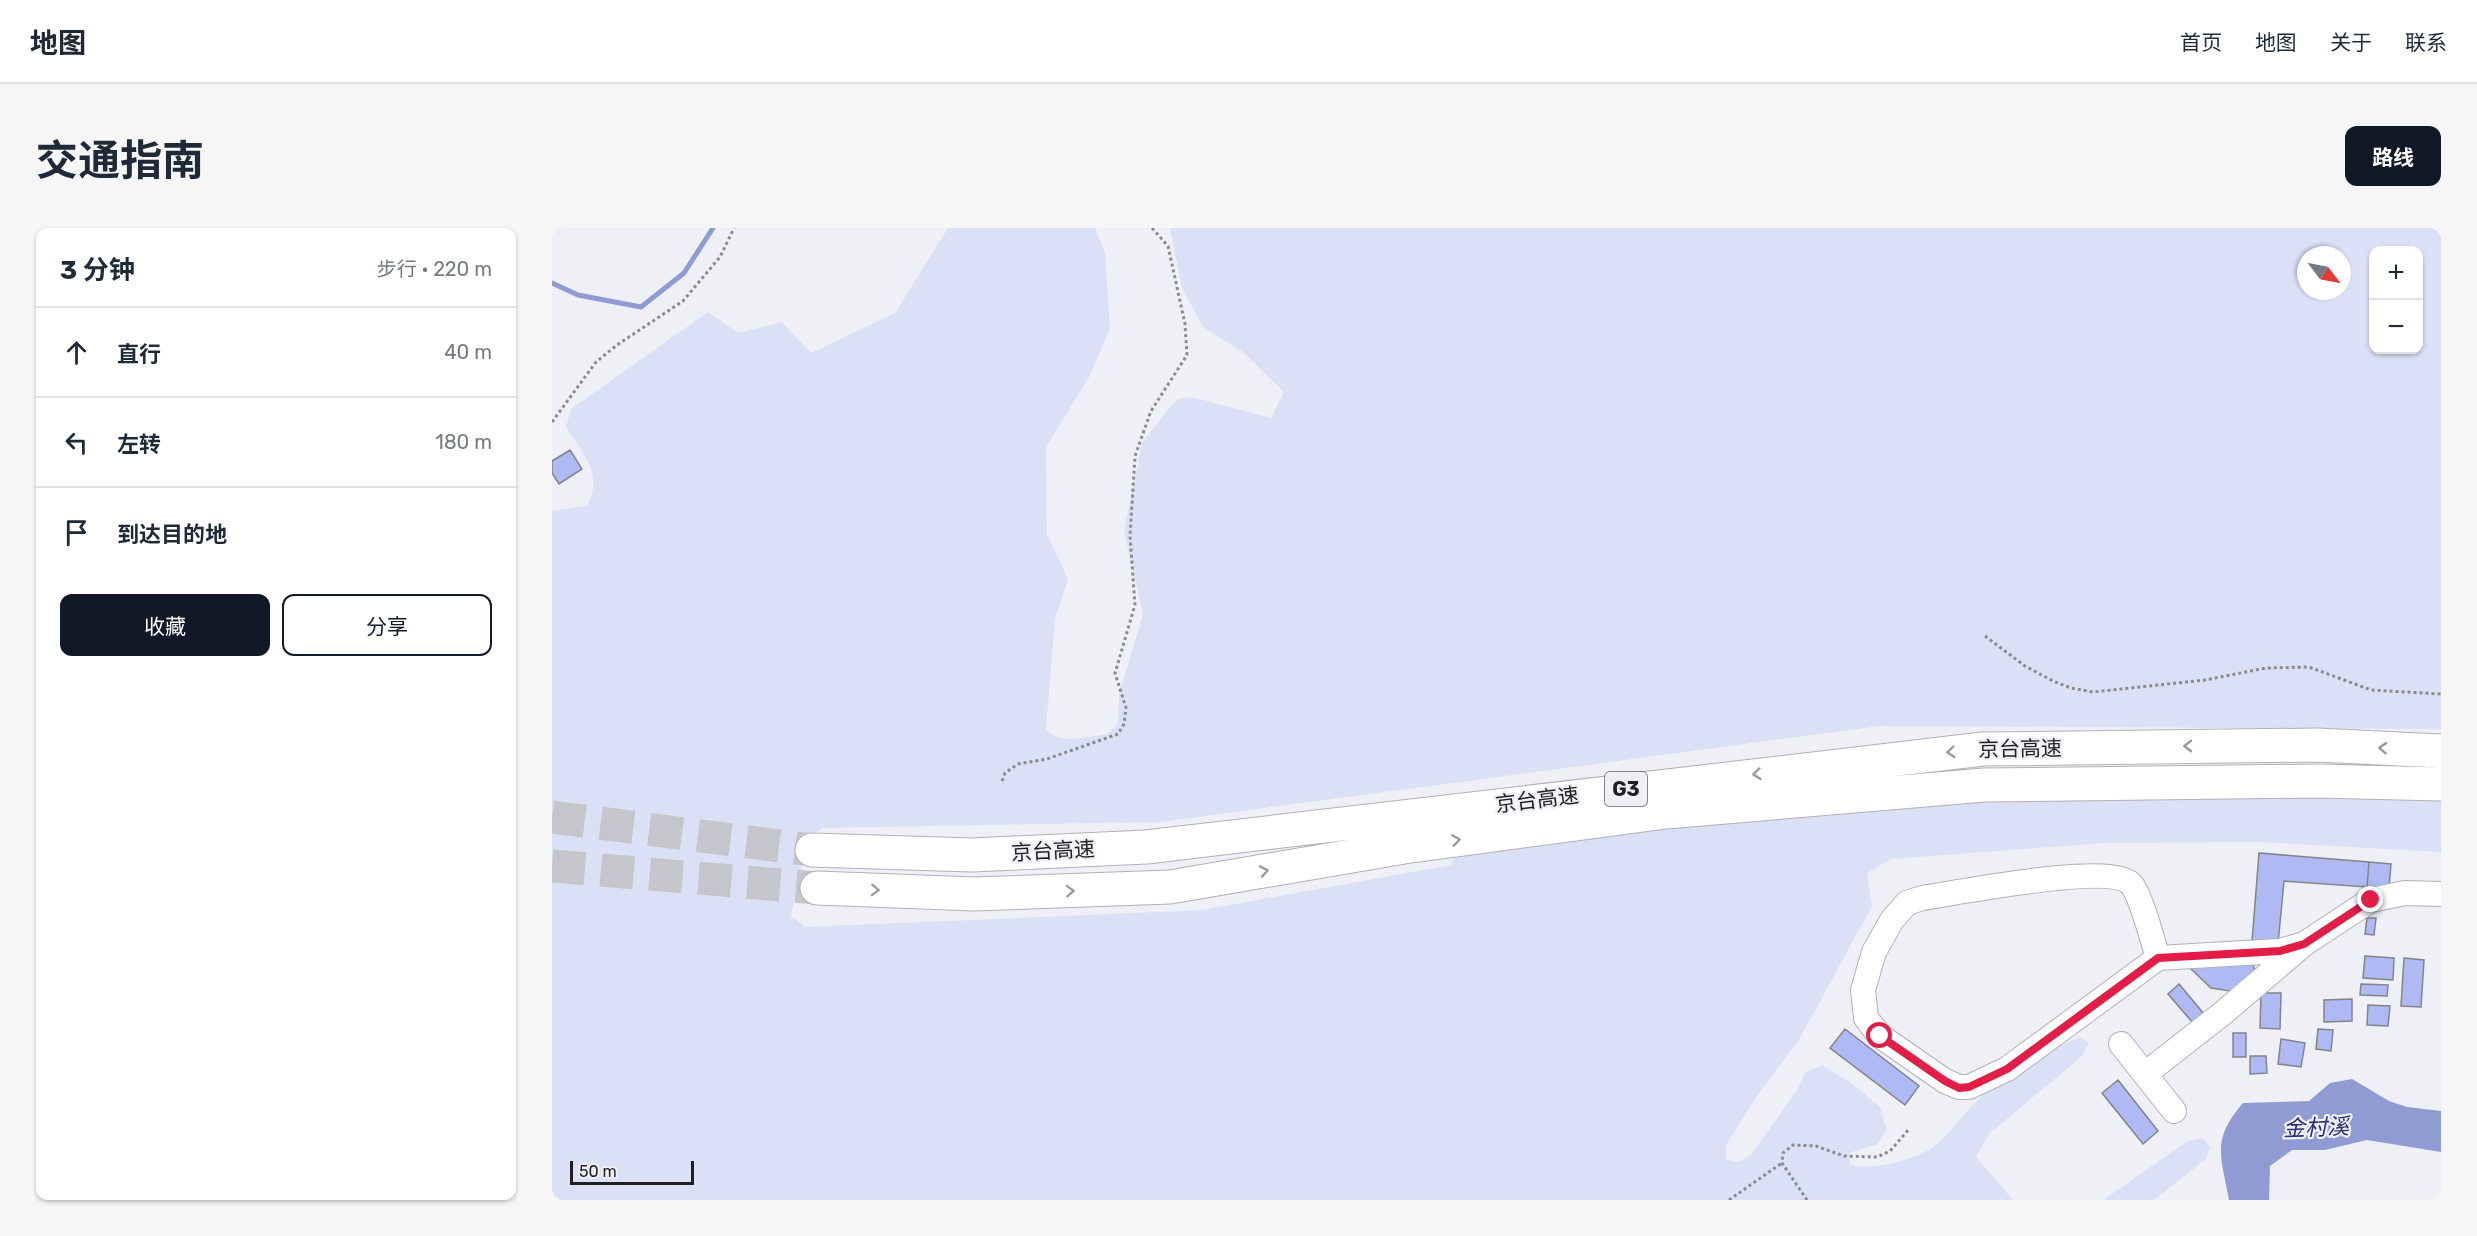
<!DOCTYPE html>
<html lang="zh">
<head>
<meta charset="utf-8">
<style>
  body { margin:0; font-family:Rubik,"Noto Sans SC",sans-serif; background:#f6f6f7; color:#1f2937 }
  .controls { position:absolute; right:18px; top:18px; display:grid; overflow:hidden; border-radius:12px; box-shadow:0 2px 4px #0004 }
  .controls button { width:54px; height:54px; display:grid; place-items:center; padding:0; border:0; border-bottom:2px solid #e0e1e3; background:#fff; color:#1f2937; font:30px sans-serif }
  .compass { position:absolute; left:1745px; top:18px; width:54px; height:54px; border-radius:50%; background:#fff; box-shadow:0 2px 4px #0004; rotate:122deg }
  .scale { position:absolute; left:18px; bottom:15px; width:124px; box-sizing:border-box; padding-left:6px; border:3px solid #1f1f21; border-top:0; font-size:16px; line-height:21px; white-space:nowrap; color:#1f1f21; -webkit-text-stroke:4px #eff0f5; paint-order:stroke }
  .stop { position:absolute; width:18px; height:18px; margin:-14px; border:4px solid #e11d48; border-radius:50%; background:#fff }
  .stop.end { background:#e11d48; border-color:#fff; box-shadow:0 2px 6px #0008 }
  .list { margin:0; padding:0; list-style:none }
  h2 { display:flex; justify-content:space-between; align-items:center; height:78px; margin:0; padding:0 24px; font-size:26px }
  h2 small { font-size:20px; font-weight:400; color:#747a83 }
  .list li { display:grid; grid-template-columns:39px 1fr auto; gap:18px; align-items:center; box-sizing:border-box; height:90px; padding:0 24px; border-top:2px solid #e0e1e3 }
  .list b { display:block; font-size:22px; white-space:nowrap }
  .list em { font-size:20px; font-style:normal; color:#747a83 }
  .actions { display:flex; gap:12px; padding:18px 24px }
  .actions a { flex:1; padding:14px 0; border:2px solid #111827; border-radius:12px; text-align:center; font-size:21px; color:#111827 }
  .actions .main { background:#111827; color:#fff }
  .icon { flex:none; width:33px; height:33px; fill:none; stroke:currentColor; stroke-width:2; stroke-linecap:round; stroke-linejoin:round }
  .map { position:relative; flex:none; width:1889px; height:972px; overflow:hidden; border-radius:12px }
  header { display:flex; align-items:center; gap:36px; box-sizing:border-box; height:84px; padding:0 30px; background:#fff; border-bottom:2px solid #e0e1e3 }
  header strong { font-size:28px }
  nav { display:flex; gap:33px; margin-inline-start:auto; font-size:21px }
  .intro { display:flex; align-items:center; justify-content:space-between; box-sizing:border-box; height:144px; padding:0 36px }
  h1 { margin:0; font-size:42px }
  .button { padding:15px 27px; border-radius:12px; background:#111827; color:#fff; font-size:21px; font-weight:700 }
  main { display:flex; gap:36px; padding:0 36px }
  aside { flex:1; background:#fff; border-radius:12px; box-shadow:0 2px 4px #0004 }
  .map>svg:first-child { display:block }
  .green { fill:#dbe0f7; fill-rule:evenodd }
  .water { fill:#919bd3 }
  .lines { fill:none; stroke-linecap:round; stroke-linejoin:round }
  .stream { stroke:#919bd3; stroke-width:5 }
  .building { fill:#afbaf4; stroke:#838489; stroke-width:1.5 }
  .highway-tunnel { stroke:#c5c6cb; stroke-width:33; stroke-dasharray:33 16; stroke-linecap:butt }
  .minor-casing { stroke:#b0b1b6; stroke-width:26 }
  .highway-casing { stroke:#b0b1b6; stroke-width:35 }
  .path { stroke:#8a8b8f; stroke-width:3; stroke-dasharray:3 3; stroke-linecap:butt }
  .minor { stroke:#fff; stroke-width:24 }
  .highway { stroke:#fff; stroke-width:33 }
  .oneway { stroke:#9a9a9b }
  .route { stroke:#e11d48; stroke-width:8 }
  .labels { text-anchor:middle; stroke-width:4.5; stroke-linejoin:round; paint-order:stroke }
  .shield { fill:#eff0f5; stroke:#5d5e61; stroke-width:1.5 }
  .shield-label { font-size:20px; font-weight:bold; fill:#1f1f21 }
  .street-label { font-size:21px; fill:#1f1f21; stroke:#eff0f5 }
  .water-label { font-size:22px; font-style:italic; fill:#292d6f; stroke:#eff0f5 }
</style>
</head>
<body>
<header>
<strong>地图</strong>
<nav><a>首页</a><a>地图</a><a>关于</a><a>联系</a></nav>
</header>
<div class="intro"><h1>交通指南</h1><a class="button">路线</a></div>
<main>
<aside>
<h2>3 分钟<small>步行 · 220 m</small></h2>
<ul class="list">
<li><svg class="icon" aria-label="ahead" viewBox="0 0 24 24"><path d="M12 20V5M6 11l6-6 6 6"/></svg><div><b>直行</b></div><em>40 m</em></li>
<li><svg class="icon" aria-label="left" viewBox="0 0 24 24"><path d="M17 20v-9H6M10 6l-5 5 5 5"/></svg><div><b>左转</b></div><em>180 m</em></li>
<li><svg class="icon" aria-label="arrive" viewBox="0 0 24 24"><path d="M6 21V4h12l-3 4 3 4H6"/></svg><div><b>到达目的地</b></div></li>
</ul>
<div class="actions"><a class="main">收藏</a><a>分享</a></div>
</aside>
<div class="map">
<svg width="1889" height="972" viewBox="0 0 1889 972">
  <rect width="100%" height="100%" fill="#eff0f5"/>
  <path class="green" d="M396,0H543L553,25L558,101L536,151L494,219L495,306L516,351L503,391L494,501C507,518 537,508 556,506L566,495L567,467L591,386L572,303L590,215L617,180L626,171L640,169L719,190L732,164L691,124L651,99L630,60L618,0H1889V501L1328,498L608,594L270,600L256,612L239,688L253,699L650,682L899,637L905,620L1352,577L1567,566L1889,567V624L1707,614L1552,615L1339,631L1315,645L1320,678L1248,810L1205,868L1174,917V931L1186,934L1199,927L1245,862L1253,845L1270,837L1302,857L1328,879L1335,902L1326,916L1297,925L1298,937C1319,943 1363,932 1381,919C1399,907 1410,886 1426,872C1455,845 1493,825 1528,809L1537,815L1530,828L1437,906L1424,929L1461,972H0V283L35,278C52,247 31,225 14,199L19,181L156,84L186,105L230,94L259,125L343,85ZM1822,22H1866V122H1822ZM1754,27H1790V63H1754Z
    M1651,910L1658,919L1654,931L1602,972H1551L1636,913Z"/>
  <path class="water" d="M1800,851L1837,873L1855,879L1889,883V924L1815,912L1773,922H1740L1718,938L1717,972H1677C1669,928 1659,912 1691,875L1757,873L1778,855Z"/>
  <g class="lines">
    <path class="stream" d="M0,55L26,67L89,79L132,45L161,0"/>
  </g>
  <path class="building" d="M18,222L30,241L7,256L0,245V233Z
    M1707,625L1817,634L1815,659L1732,653L1726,716L1700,714Z
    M1817,634L1839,636L1837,660L1815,659Z
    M1815,690H1824L1822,707L1813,706Z
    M1813,728L1842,730L1841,752L1811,750Z
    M1852,730L1872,732L1869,779L1849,778Z
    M1700,732L1703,744L1679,763L1659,760L1637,739Z
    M1627,756L1652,786L1641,795L1616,766Z
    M1809,756L1836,757L1835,768L1808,767Z
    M1709,765H1729L1728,801L1708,800Z
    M1800,771V793L1772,794V772Z
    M1816,777L1838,778L1836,798L1815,797Z
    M1293,801L1367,858L1353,877L1278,820Z
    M1766,801L1781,802L1779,823L1764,821Z
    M1681,805H1694V829H1681Z
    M1729,811L1753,815L1749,839L1726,836Z
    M1698,828H1714L1715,845L1698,846Z
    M1566,852L1606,903L1591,916L1550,865Z"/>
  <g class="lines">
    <path class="highway-tunnel" d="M0,589L260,622
      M0,638L265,660"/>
    <g class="minor-casing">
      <path id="minor" d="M1606,730C1601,714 1589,667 1579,656C1558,634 1405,665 1370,670L1355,675L1340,692L1322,724L1311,762L1314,790L1328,808L1393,853L1407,859H1417L1455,841L1606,730L1728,723L1752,716
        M1569,816L1622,883
        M1593,846L1671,785L1752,716L1819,672L1853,665L1889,666"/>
    </g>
    <g class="highway-casing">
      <path id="highway" d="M260,622L420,627L594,619L1431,521L1766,517L1889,523
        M265,660L422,666L618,659L852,619L1114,584L1432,557L1766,553L1889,556"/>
    </g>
    <path class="path" d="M0,194L44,134L65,117L131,73L168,29L182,0
      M1433,408L1473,438L1501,453L1519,460L1541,464L1653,452L1714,440L1757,439L1819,462L1889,466
      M450,553L453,545L466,536L495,531L566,506L572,496L574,480L563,445L583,377L578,308L583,228L599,183L635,127L633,96L616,18L600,0
      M1177,972L1230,935
      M1255,972L1230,935L1231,925L1241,917L1264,918L1292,928L1325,929L1338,923L1358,900"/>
    <use href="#minor" class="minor"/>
    <use href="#highway" class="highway"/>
  </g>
  <defs><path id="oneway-chevron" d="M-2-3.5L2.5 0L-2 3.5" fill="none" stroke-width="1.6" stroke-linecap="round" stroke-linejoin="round" transform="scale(1.5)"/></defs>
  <g class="oneway">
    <use href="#oneway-chevron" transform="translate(1636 518) rotate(179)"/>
    <use href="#oneway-chevron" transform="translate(1831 520) rotate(-177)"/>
    <use href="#oneway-chevron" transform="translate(1399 524) rotate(174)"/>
    <use href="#oneway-chevron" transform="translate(1205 546) rotate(174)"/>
    <use href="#oneway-chevron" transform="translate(904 612) rotate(-8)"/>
    <use href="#oneway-chevron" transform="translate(712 643) rotate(-10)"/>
    <use href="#oneway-chevron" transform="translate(323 662) rotate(2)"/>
    <use href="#oneway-chevron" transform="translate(518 663) rotate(-2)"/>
  </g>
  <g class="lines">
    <path class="route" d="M1328,808L1393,853L1407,860L1417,859L1455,841L1606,730L1728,723L1752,716L1819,672"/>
  </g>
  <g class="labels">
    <rect class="shield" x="1053" y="544" width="42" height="34" rx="4.5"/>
    <g class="shield-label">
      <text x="1074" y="568">G3</text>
    </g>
    <g class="street-label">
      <text transform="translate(1468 521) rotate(-1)" y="7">京台高速</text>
      <text transform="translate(985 572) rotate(-7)" y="7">京台高速</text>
      <text transform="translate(501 623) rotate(-3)" y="7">京台高速</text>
    </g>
    <g class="water-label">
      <text transform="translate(1764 899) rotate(-2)" y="8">金村溪</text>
    </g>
  </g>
</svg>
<div class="controls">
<button>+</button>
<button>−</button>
</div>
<svg class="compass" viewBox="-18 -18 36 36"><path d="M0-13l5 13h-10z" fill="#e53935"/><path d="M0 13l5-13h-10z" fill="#747a83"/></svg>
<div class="scale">50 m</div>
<div class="stop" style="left:1328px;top:808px"></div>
<div class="stop end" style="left:1819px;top:672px"></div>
</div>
</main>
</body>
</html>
